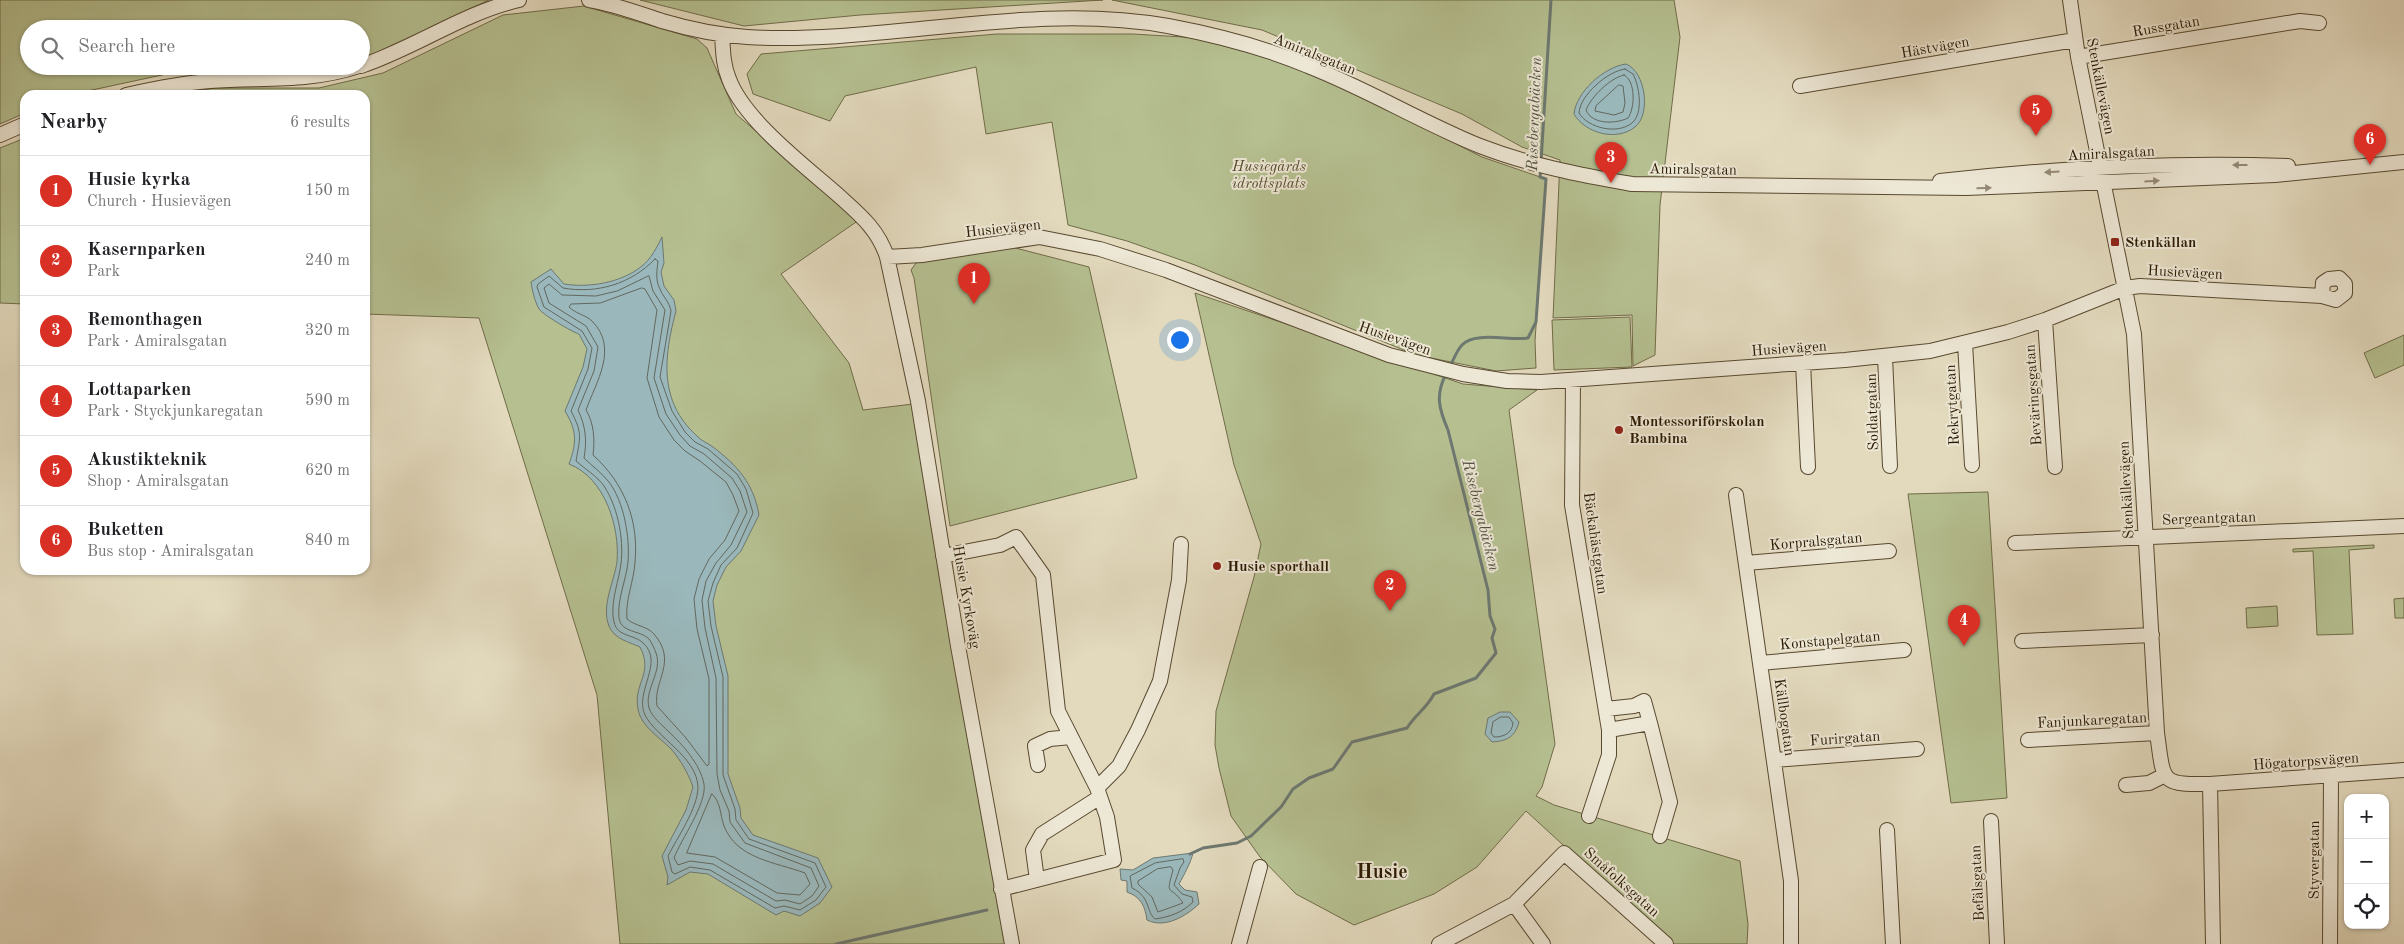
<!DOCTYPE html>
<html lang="en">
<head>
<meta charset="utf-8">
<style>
  body { margin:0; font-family:"Old Standard TT",serif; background:#f6f6f6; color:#202124 }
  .controls { position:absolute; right:15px; bottom:15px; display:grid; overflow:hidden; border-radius:10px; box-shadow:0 1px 4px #0004 }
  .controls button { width:45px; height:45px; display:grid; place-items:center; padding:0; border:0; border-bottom:1px solid #e0e0e0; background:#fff; color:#202124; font:25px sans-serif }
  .you { position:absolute; left:1179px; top:339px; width:18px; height:18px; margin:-12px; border:4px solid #fff; border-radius:50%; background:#1a73e8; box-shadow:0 0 0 8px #1a73e833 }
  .badge { display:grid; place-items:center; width:32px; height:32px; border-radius:50%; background:#d93025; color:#fff; font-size:16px; font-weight:700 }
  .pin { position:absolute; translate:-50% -41px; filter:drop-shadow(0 1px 2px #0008) }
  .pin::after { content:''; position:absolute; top:26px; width:18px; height:15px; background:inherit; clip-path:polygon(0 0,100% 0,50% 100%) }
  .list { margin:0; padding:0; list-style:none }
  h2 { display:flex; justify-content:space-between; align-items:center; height:65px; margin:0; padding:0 20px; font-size:21px }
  h2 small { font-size:16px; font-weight:400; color:#757577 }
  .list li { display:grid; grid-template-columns:32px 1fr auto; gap:15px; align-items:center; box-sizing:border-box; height:70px; padding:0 20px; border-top:1px solid #e0e0e0 }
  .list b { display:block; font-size:19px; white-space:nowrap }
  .list p { margin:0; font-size:16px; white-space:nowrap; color:#757577 }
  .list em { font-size:16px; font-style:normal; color:#757577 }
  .icon { flex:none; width:28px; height:28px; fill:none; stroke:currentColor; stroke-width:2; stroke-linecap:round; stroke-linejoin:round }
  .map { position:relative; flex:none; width:2404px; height:944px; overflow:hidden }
  .search { position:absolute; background:#fff; box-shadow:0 1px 4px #0004; left:20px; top:20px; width:350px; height:55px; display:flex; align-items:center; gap:12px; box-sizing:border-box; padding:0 18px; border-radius:28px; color:#757577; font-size:19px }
  .panel { position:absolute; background:#fff; box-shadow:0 1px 4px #0004; left:20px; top:90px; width:350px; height:485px; border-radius:15px }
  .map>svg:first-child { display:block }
  .green { fill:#b5bf90; stroke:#706c48 }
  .water { fill:#9ab8bc; stroke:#6d7871 }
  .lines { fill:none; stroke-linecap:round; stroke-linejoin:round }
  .shore { stroke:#62685e; stroke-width:1 }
  .stream { stroke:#6d7871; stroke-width:3 }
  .minor-casing { stroke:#584930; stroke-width:16 }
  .minor { stroke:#ede7d5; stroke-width:14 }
  .oneway { fill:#958a76 }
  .poi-dot { fill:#8f2418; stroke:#ede7d5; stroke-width:2 }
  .labels { text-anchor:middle; stroke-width:4; stroke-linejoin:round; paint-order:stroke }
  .street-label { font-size:15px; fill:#2a1901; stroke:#ede7d5 }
  .park-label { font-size:15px; font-style:italic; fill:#544b2c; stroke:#ede7d5 }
  .poi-label { font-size:15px; font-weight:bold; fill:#2a1901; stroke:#ede7d5; text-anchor:start }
  .water-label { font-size:16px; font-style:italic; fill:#515142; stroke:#ede7d5 }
  .district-label { font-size:20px; font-weight:bold; fill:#2a1901; stroke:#ede7d5 }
</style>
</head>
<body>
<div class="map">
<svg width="2404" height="944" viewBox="0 0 2404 944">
  <rect width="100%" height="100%" fill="#e3dabe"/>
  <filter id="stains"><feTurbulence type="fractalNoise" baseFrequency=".004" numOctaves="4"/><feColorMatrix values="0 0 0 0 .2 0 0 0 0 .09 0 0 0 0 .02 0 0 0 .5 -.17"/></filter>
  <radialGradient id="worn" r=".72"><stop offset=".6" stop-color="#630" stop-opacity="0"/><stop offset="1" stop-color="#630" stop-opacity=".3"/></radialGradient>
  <path class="green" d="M0,0H489L373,54L361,57V29H29V66H246L171,73L69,95H25V113L0,124Z
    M640,0H1103L860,15L744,26Z
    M1112,0H1674L1680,37L1660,205L1655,355L1633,366L1632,315L1553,318L1560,160L1522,147L1462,114L1262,30Z
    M584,6L697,39L707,48L736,114L859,220L781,274L849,363L863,410L913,404L1007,944H620L597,695L479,318L365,314V95H176L214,88H319L383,73L503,15Z
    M997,34H1133L1200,38L1307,69L1482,157L1546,179L1535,341L1536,368L1496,371L1416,355L1195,265L1127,241L1068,225L1052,122L986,134L976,67L845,96L830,121L753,94L747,74L761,54Z
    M25,138V304L0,303V148Z
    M1004,245L1089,267L1137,478L950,526L914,278L911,270L916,263Z
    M1195,293L1463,384L1537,390L1509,410L1555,744L1542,787L1536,796L1554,805L1740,861L1748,924L1747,944H1671L1526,811L1477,867L1434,894L1354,925L1296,894L1260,857L1231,816L1219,768L1215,745L1216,711L1254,577L1261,544L1234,465Z
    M1630,317L1632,367L1554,370L1552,320Z
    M2404,335V365L2375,378L2364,353Z
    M1988,492L2007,798L1951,803L1908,494Z
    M2374,545V548L2349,550L2353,634L2317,635L2313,551L2293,552V549Z
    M2404,598V618H2395L2394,599Z
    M2277,606L2278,626L2247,628L2246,608Z"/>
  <path class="water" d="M1626,64C1646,72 1651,115 1635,127C1616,142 1585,133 1574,114C1576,92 1604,67 1626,64Z
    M662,237L664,263L661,272L664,286L674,300L676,311C664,356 658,401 697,436C701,441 708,443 713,447C737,465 754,484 759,515L741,551L726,567L717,585L713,601L716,626L728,676V774L740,808L741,818L753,835L818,858L832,887L820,903L800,916L784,911L776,915L708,874L690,872L667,885L668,877L662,856L686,810L693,787C688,773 681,761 672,750C661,738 641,727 638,709C633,683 654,674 640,647C629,642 614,639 609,626C601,606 614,582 617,562C620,527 605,478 569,464C577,442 577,431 565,411L583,367L587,349L579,334C572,332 542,314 539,309C535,302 532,290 531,282L551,269L564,284C589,288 621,283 642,266C651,259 657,247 662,237Z
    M1500,712H1510L1519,722C1515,737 1507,741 1492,742L1485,734L1488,718Z
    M1193,853C1191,862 1184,875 1179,884L1185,890L1197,892L1199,904C1186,916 1165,929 1147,920C1145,906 1141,897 1127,892V881L1121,880L1120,869L1133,870L1153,858Z"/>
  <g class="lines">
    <path class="shore" d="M1625,69L1633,74C1639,85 1644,113 1632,123C1617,135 1588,128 1579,113C1580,95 1608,71 1625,69Z
      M1624,75C1636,81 1635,108 1628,118C1616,124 1592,125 1586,110C1591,97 1610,78 1624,75Z
      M1619,85L1623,86L1625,103L1623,112L1614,115L1595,111L1596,106Z
      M655,259L658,261C657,270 655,280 660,289C663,297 669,301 671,311L660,377L672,411L685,432L695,442L708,449L737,474L746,489L753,513L737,548L721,565L713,583L708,601L711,626L723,677V775L735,809L736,820L749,839L815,863L826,887L816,900L800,910L784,906L775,908L710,870L690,867L675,874L672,872L668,856C677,838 698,808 698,787C697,757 656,737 645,715C634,692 665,662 643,643C634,634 617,637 614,622C610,606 617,586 620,570C625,544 619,509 604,486C597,476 585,469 576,461C580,437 583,434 571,411L588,369L592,348L582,331L544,307L537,287L538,284L549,276L563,288C597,294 631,284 655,259Z
      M649,276L653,291L665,310L654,378L666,414L680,435L690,446L704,454L732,478L740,491L747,512L731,545L716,563L706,581L702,600L705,628L716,678L717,774L720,790L729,811L730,822L745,843L811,868L819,886L812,896L800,904L785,900L776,901L713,864L690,861L678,865L674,858C681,839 707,804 704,784C700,764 683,745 668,731C662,725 652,717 649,708C644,689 663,672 656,653C654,648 652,643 649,639C640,630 621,633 619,618C617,599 626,581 628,562C630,537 624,502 609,482C602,473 592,466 584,458C587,441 586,427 578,410L594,371L598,347L586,326L549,303L544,288L549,284L562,295L596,296L617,291Z
      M642,288L645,289L657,310L647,378L659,417L674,440L685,451L700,461L726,482L733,495L739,511L725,540L709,559L699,579L694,599L697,629L709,679V764L707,766L686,738L657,706C653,680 678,662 654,634C647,626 635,626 627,619C625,600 634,581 635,562C639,520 624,483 593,455C595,440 594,423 586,410C596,382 619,348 592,321C586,315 576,314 569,307L571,304L600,303Z
      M1501,717H1509L1513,723C1512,733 1504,737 1494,737L1491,733L1493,722Z
      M712,794C721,802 720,815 724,826C737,859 775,862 805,873L810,884L800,895L777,893L715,857L687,853Z
      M1183,859L1184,862L1180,868L1174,885L1182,894L1192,897L1193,902C1183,912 1170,917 1155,919C1146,912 1151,897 1132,888L1130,876L1155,863Z
      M1171,867L1173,870C1165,899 1170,883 1183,903L1158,912L1152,897L1138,884V881L1157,869Z"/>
    <path class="stream" d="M1541,162L1551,0
      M1450,366C1454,359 1457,350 1462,345C1475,331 1510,341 1528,338L1536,322L1546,179L1540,177L1541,168
      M1190,854L1203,848L1237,843L1251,836L1281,807L1293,789L1309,778L1333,769L1352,742L1407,728C1415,715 1427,708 1434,694L1476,678L1496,653L1492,638L1495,629L1490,616L1488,590L1448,430C1439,409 1435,395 1446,374
      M836,944L987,910"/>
    <g class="minor-casing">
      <path id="minor" d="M589,0C614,4 638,13 662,21C689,29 718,35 747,37C886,45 1028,1 1168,26C1216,35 1263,47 1308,66C1367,89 1421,122 1480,146C1529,165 1580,175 1632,184L1966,188L2275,175L2404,162
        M2070,0L2078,57L2134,334L2157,733C2164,782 2159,785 2210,784L2213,944
        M722,34C723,50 723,65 729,79C744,120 805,166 838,195C859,214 878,229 887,257L918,401L958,646L1012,944
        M2078,57L2300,21L2319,23
        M361,66C415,48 463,13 519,0
        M1800,86L2075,40
        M126,95C153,89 182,83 210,81C263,77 307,83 359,66
        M0,135L25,124
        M1940,181C2055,168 2173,162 2288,166
        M887,257L922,255L1039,237L1100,249L1166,270L1389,355L1463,374L1507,381L1541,382L1845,360L1930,351L2008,332L2045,320L2125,288L2140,286L2322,296L2336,300L2345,293V284L2339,278L2329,279L2323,283L2322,296
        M2045,320L2055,467
        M1965,343L1972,465
        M1885,357L1890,466
        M1803,363L1808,467
        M1573,380L1572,505L1609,730L1650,723L1644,701L1634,706L1606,709
        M1736,495L1791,881V944
        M2015,543L2404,526
        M943,556L1000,545L1016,537L1043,575L1058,711L1097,788L1107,817L1114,860L1001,889
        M1746,563L1889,551
        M2022,641L2152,635
        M1760,663L1904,650
        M1650,723L1670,802L1660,836
        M2028,740L2157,733
        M1775,760L1917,749
        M1038,765L1035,746L1050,739L1071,737
        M2210,784L2404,770
        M2126,785L2149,783L2165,775
        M1097,788L1119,766L1138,730L1160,681L1179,580L1181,544
        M1589,816L1609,755V730
        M1991,821L1997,944
        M1887,830L1893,944
        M1037,880L1033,850L1042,834L1100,797
        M1514,904L1543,944
        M1239,944L1260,867
        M1439,944L1514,904L1564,853L1666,944
        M2330,944L2331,777"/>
    </g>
    <use href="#minor" class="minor"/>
  </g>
  <defs><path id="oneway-solid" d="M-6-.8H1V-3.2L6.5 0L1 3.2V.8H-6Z" transform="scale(1.25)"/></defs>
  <g class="oneway">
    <use href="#oneway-solid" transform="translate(2240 165) rotate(-180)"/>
    <use href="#oneway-solid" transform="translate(2052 172) rotate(176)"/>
    <use href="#oneway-solid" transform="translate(2152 181) rotate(-3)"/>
    <use href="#oneway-solid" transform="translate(1984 188) rotate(-2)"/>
  </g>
  <g class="poi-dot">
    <rect x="2110" y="237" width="10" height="10" rx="2.5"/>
    <circle cx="1619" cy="430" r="5"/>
    <circle cx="1217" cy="566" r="5"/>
  </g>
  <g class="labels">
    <g class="street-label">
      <text transform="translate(2166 26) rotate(-10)" y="5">Russgatan</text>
      <text transform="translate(1935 47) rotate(-10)" y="5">Hästvägen</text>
      <text transform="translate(1315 54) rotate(22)" y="5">Amiralsgatan</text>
      <text transform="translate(2101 86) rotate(79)" y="5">Stenkällevägen</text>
      <text transform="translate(2111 153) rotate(-3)" y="5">Amiralsgatan</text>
      <text transform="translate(1693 169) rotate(1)" y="5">Amiralsgatan</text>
      <text transform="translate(1003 228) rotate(-6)" y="5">Husievägen</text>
      <text transform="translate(2185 272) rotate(3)" y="5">Husievägen</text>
      <text transform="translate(1395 338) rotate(19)" y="5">Husievägen</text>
      <text transform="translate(1789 348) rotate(-4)" y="5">Husievägen</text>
      <text transform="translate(2033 395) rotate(-94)" y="5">Beväringsgatan</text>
      <text transform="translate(1952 405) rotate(-93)" y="5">Rekrytgatan</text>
      <text transform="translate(1872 412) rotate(-92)" y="5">Soldatgatan</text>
      <text transform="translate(2126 490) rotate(-93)" y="5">Stenkällevägen</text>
      <text transform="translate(2209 518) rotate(-2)" y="5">Sergeantgatan</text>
      <text transform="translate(1816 541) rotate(-5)" y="5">Korpralsgatan</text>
      <text transform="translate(1596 543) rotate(82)" y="5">Bäckahästgatan</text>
      <text transform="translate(967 597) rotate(80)" y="5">Husie Kyrkoväg</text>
      <text transform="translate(1830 640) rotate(-5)" y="5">Konstapelgatan</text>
      <text transform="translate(1785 717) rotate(82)" y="5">Källbogatan</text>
      <text transform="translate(2092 720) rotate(-3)" y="5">Fanjunkaregatan</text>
      <text transform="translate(1845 738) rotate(-4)" y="5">Furirgatan</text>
      <text transform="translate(2306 761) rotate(-4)" y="5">Högatorpsvägen</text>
      <text transform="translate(2314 860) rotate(-90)" y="5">Styvergatan</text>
      <text transform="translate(1622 882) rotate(42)" y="5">Småfolksgatan</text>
      <text transform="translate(1977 883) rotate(-93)" y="5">Befälsgatan</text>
    </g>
    <g class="park-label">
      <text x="1269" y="171">Husiegårds<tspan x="1269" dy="17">idrottsplats</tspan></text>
    </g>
    <g class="poi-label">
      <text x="2125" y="247">Stenkällan</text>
      <text x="1629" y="426">Montessoriförskolan<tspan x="1629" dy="17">Bambina</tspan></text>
      <text x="1227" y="571">Husie sporthall</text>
    </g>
    <g class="water-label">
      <text transform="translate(1533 114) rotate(-88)" y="6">Risebergabäcken</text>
      <text transform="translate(1482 515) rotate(76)" y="6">Risebergabäcken</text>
    </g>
    <g class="district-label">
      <text x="1382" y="878">Husie</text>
    </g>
  </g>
  <rect width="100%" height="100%" filter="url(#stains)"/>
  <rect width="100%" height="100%" fill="url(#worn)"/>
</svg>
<div class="controls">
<button>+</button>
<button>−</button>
<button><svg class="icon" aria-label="locate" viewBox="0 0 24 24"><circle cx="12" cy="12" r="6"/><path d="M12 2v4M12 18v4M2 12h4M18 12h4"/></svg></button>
</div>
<div class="you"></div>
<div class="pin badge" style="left:974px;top:304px">1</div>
<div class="pin badge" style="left:1390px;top:611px">2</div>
<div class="pin badge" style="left:1611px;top:183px">3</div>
<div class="pin badge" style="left:1964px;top:646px">4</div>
<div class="pin badge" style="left:2036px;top:136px">5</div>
<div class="pin badge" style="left:2370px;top:165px">6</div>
<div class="search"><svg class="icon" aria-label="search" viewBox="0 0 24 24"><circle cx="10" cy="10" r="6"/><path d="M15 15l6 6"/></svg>Search here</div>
<section class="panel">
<h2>Nearby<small>6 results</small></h2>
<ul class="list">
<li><span class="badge">1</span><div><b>Husie kyrka</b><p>Church · Husievägen</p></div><em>150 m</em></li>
<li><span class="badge">2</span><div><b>Kasernparken</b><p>Park</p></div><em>240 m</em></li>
<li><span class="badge">3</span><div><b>Remonthagen</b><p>Park · Amiralsgatan</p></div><em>320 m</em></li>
<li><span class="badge">4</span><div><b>Lottaparken</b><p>Park · Styckjunkaregatan</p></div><em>590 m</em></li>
<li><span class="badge">5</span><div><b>Akustikteknik</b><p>Shop · Amiralsgatan</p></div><em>620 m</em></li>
<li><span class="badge">6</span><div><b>Buketten</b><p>Bus stop · Amiralsgatan</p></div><em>840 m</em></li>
</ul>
</section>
</div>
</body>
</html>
